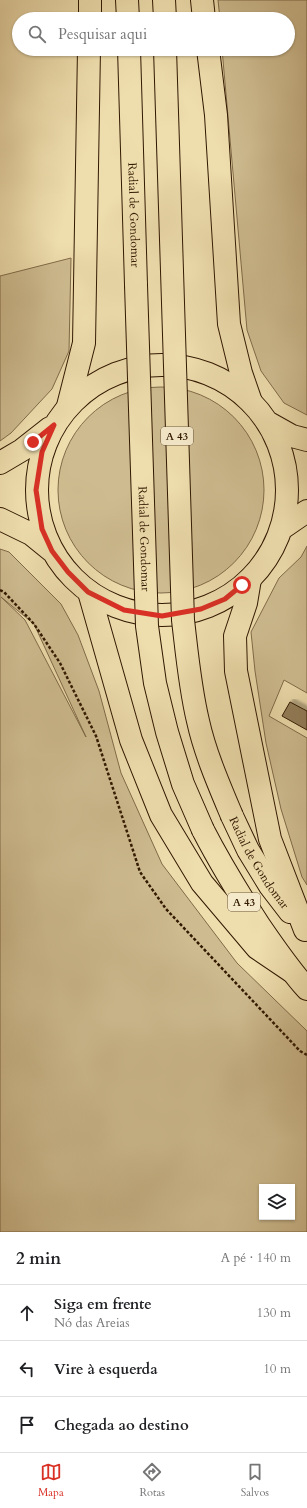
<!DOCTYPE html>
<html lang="pt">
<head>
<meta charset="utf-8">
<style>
  body { margin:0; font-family:Cardo,serif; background:#f2f2f2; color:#202124 }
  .controls { position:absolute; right:12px; bottom:12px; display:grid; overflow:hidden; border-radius:0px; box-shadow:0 1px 3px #0004 }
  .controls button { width:36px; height:36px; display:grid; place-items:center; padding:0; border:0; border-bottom:1px solid #e0e0e0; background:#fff; color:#202124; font:20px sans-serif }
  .stop { position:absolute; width:12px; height:12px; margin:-9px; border:3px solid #d93025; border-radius:50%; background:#fff }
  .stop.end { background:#d93025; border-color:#fff; box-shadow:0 1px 4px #0008 }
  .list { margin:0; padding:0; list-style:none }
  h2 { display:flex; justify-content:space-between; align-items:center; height:52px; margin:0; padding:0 16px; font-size:17px }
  h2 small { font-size:13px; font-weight:400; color:#757577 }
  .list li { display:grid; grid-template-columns:26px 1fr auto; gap:12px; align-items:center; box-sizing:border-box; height:56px; padding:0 16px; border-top:1px solid #e0e0e0 }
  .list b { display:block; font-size:15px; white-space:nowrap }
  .list p { margin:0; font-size:13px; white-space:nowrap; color:#757577 }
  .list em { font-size:13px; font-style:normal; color:#757577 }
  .icon { flex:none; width:22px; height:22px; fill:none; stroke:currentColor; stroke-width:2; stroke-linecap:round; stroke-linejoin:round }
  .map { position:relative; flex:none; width:307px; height:1232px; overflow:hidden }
  .search { position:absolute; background:#fff; box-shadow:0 1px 3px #0004; left:12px; right:12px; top:12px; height:44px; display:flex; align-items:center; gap:10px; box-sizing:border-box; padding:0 14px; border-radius:22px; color:#757577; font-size:15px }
  .sheet { height:220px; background:#fff }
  nav { display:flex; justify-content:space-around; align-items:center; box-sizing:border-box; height:56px; border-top:1px solid #e0e0e0; background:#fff; font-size:11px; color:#757577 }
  nav a { display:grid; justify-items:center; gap:2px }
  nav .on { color:#d93025 }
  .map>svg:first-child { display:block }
  .green { fill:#cebc90; stroke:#806a48; fill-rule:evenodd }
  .building { fill:#937e5a; stroke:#311800; filter:url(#shadow) }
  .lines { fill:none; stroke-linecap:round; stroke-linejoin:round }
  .major-casing { stroke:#311800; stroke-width:24 }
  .highway-casing { stroke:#311800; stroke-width:24 }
  .path { stroke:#311800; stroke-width:2.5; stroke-dasharray:3 2; stroke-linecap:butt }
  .major { stroke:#eeddad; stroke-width:22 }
  .highway { stroke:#eeddad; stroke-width:22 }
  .highway-bridge-casing { stroke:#311800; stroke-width:24; stroke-linecap:butt }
  .highway-bridge { stroke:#eeddad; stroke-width:22 }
  .route { stroke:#d93025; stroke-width:5 }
  .labels { text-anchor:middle; stroke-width:3; stroke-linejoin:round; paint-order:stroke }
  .shield { fill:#f4e9ca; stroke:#6c573d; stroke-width:1 }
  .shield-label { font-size:11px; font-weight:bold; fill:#311800 }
  .street-label { font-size:12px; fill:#311800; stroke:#f4e9ca }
</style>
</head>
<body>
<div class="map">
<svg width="307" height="1232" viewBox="0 0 307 1232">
  <defs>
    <filter id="shadow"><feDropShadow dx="3.5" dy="-3.5" stdDeviation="1" flood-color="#0004"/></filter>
  </defs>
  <rect width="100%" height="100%" fill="#eeddad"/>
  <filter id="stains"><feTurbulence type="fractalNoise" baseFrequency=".005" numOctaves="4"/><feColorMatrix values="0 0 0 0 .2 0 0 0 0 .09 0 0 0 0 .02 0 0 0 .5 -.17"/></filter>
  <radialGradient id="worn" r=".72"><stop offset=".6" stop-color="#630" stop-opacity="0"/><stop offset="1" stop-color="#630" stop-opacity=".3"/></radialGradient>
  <path class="green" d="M218,0H307V415L284,403L261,371L247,330L222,49H288V19H220Z
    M71,258L69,351L52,389L11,433L0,441V276Z
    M58 490a103 103 0 1 1 206 0a103 103 0 1 1-206 0Z
    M307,546V693L284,680L269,716L307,738V885L302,877L281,809L266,743L255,671L251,632L279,578L301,557Z
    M0,549L9,552L61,604L78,635L99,691L121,773L162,864L237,963L307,1031V1232H0ZM1,597L34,624L86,737L25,620ZM262,1187H292V1217H262Z"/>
  <path class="building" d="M290,702L307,711V730L282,716Z"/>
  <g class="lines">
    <g class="major-casing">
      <path id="major" d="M37 490a125 125 0 1 1 250 0a125 125 0 1 1-250 0Z
        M267,422L292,436L307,440
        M0,463L22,450L50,428
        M0,519L31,534L52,551
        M281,529L307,511"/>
    </g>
    <g class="highway-casing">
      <g id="highway">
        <path d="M127,0L128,19"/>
        <path d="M164,0L165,19"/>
        <path d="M202,0L204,19"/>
        <path d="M90,19V0"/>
        <path id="s1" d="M129,49L136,285"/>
        <path d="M208,49L216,115L229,324L241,373L251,402"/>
        <path d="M68,406L84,343L89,49"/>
        <path d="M250,579L246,603L235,636L236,671L270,839L305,930"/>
        <path d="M89,592L131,740L161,815L202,883L257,948L291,971"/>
        <path id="s2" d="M232,816L248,850L270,886L290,912"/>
        <path d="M203,830C220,863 239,894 259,925C274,947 289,969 307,989"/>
      </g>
    </g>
    <path class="path" d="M0,590L4,592L34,624L60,663L96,736L140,872L166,909L300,1051L307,1055"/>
    <use href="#major" class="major"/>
    <use href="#highway" class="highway"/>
    <g class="highway-bridge-casing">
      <g id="highway-bridge">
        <path d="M165,49L183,620C187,654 190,688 198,721C205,753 219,785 232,816"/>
        <path id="s3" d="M136,285L147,626L155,683L167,732L183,784L203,830"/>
      </g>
    </g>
    <use href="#highway-bridge" class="highway-bridge"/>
  </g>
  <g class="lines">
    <path class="route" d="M33,442L54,425L42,452L36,490L42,529L52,551L68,572L88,592L124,610L162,616L201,609L225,599L242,585"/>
  </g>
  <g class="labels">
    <g class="shield">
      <rect x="161" y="427" width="32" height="18" rx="3"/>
      <rect x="228" y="893" width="32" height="18" rx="3"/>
    </g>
    <g class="shield-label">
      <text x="177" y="440">A 43</text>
      <text x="244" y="906">A 43</text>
    </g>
    <g class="street-label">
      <text dy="4" stroke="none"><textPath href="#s1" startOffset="166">Radial de Gondomar</textPath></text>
      <text dy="4" stroke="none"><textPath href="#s3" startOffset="254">Radial de Gondomar</textPath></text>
      <text dy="4" stroke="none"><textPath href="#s2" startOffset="54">Radial de Gondomar</textPath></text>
    </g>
  </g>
  <rect width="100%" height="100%" filter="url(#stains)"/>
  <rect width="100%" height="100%" fill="url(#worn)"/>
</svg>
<div class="controls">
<button><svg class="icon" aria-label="layers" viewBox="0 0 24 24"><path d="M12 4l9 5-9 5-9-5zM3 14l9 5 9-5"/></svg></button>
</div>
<div class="stop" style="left:242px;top:585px"></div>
<div class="stop end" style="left:33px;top:442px"></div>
<div class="search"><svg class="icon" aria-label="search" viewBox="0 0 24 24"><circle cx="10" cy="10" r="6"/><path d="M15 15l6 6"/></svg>Pesquisar aqui</div>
</div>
<section class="sheet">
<h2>2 min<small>A pé · 140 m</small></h2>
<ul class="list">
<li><svg class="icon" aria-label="ahead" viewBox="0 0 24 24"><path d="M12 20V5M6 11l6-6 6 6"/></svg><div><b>Siga em frente</b><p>Nó das Areias</p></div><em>130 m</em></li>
<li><svg class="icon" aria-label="left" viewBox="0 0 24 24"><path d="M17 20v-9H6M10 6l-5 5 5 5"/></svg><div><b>Vire à esquerda</b></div><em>10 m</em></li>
<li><svg class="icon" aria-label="arrive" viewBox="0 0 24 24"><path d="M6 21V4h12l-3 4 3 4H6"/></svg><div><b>Chegada ao destino</b></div></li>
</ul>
</section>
<nav>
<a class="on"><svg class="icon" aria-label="map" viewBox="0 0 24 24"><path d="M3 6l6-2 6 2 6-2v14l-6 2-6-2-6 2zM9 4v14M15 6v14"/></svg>Mapa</a>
<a><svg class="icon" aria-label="directions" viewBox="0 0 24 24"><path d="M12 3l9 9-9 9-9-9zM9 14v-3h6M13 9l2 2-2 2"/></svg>Rotas</a>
<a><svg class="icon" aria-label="saved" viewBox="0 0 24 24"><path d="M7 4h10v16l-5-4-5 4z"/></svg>Salvos</a>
</nav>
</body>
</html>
